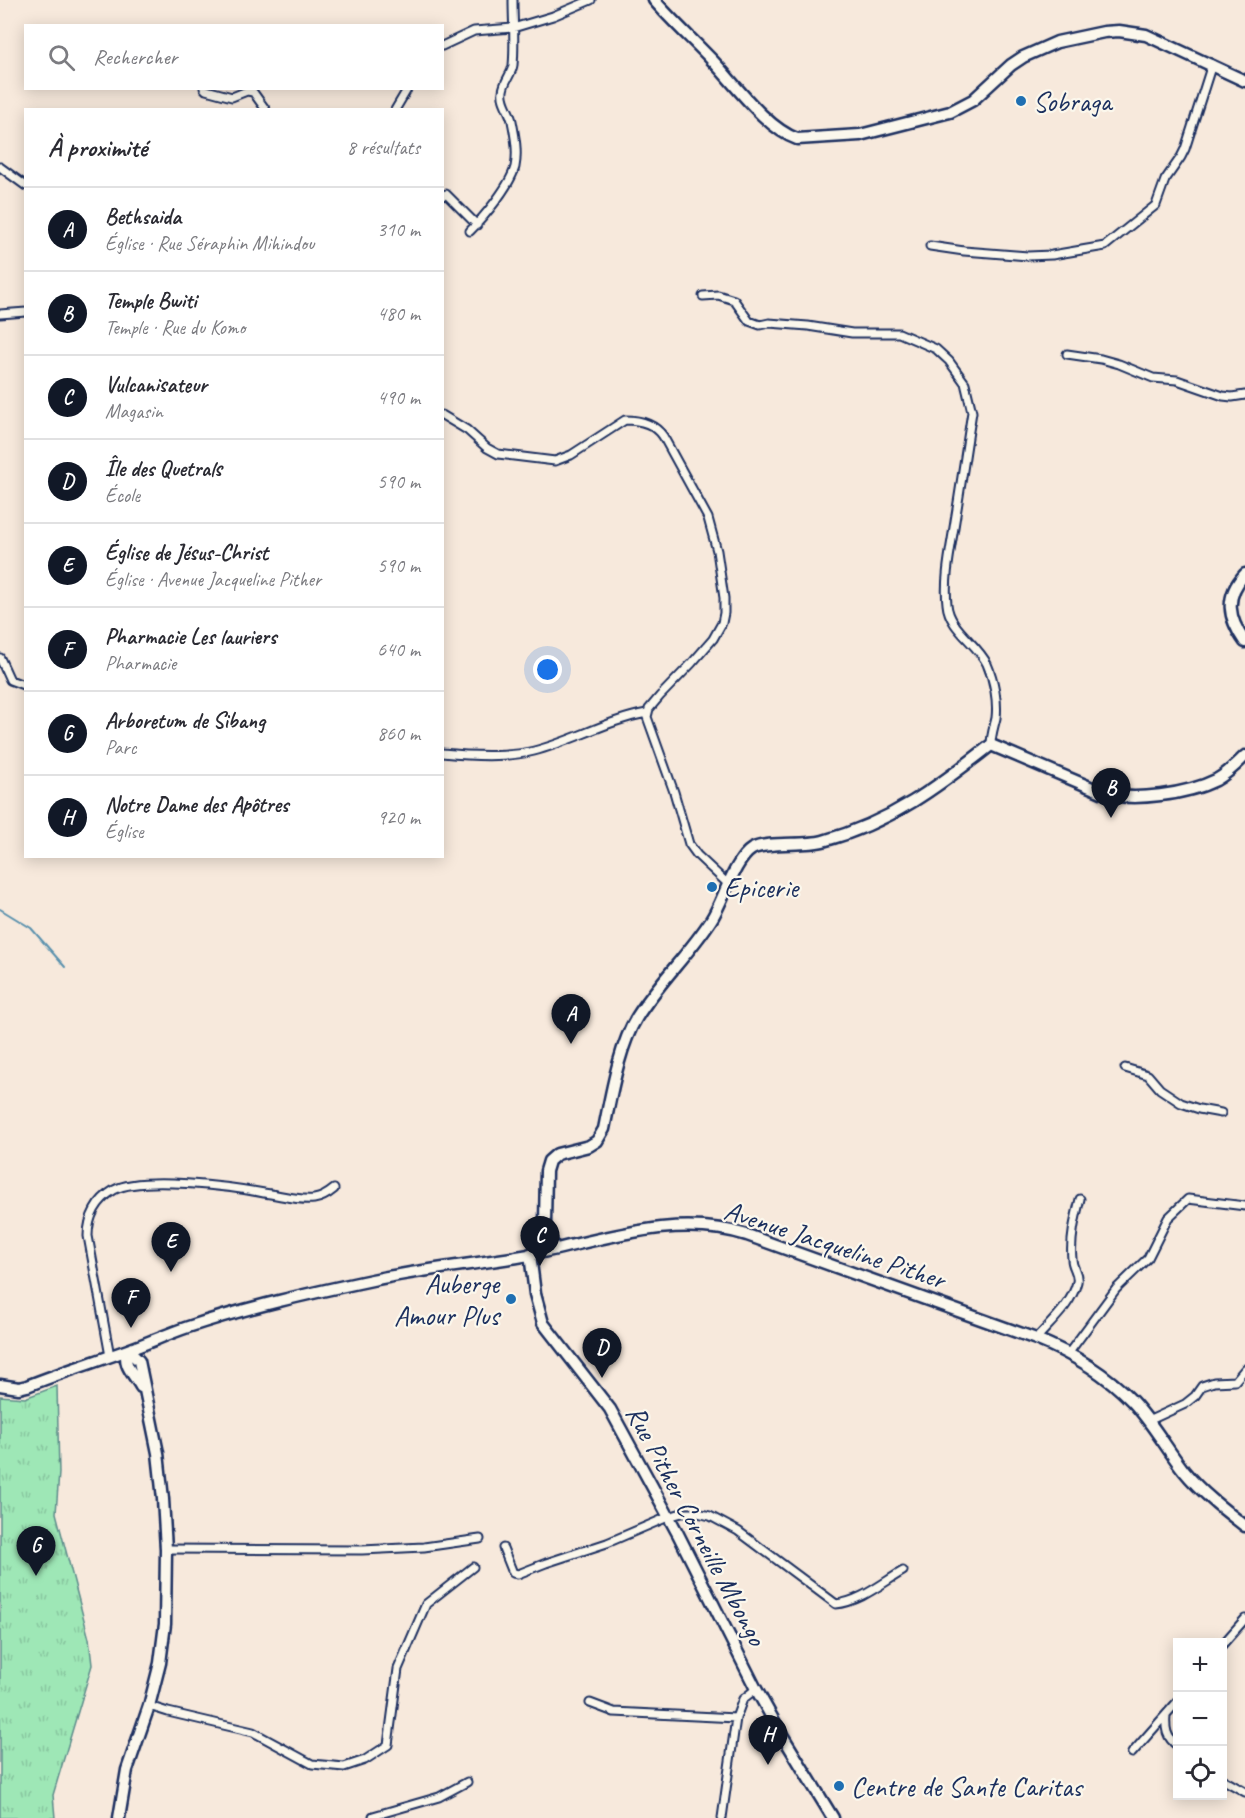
<!DOCTYPE html>
<html lang="fr">
<head>
<meta charset="utf-8">
<style>
  body { margin:0; font-family:Caveat,sans-serif; background:#f7f7f7; color:#2b2b33 }
  .controls { position:absolute; right:18px; bottom:18px; display:grid; overflow:hidden; border-radius:0px; box-shadow:0 3px 15px #0003 }
  .controls button { width:54px; height:54px; display:grid; place-items:center; padding:0; border:0; border-bottom:2px solid #e1e1e2; background:#fff; color:#2b2b33; font:30px sans-serif }
  .you { position:absolute; left:548px; top:670px; width:21px; height:21px; margin:-15px; border:4px solid #fff; border-radius:50%; background:#1a73e8; box-shadow:0 0 0 9px #1a73e833 }
  .badge { display:grid; place-items:center; width:39px; height:39px; border-radius:50%; background:#111827; color:#fff; font-size:20px; font-weight:700 }
  .pin { position:absolute; translate:-50% -50px; filter:drop-shadow(0 2px 3px #0008) }
  .pin::after { content:''; position:absolute; top:32px; width:21px; height:18px; background:inherit; clip-path:polygon(0 0,100% 0,50% 100%) }
  .list { margin:0; padding:0; list-style:none }
  h2 { display:flex; justify-content:space-between; align-items:center; height:78px; margin:0; padding:0 24px; font-size:26px }
  h2 small { font-size:20px; font-weight:400; color:#7c7c81 }
  .list li { display:grid; grid-template-columns:39px 1fr auto; gap:18px; align-items:center; box-sizing:border-box; height:84px; padding:0 24px; border-top:2px solid #e1e1e2 }
  .list b { display:block; font-size:22px; white-space:nowrap }
  .list p { margin:0; font-size:20px; white-space:nowrap; color:#7c7c81 }
  .list em { font-size:20px; font-style:normal; color:#7c7c81 }
  .icon { flex:none; width:33px; height:33px; fill:none; stroke:currentColor; stroke-width:2; stroke-linecap:round; stroke-linejoin:round }
  .map { position:relative; flex:none; width:1245px; height:1818px; overflow:hidden }
  .search { position:absolute; background:#fff; box-shadow:0 3px 15px #0003; left:24px; top:24px; width:420px; height:66px; display:flex; align-items:center; gap:15px; box-sizing:border-box; padding:0 21px; border-radius:0px; color:#7c7c81; font-size:22px }
  .panel { position:absolute; background:#fff; box-shadow:0 3px 15px #0003; left:24px; top:108px; width:420px; height:750px; border-radius:0px }
  .map>svg:first-child { display:block }
  .park { fill:url(#park-tufts); stroke:#5c8b8a; stroke-width:1.5 }
  .lines { fill:none; stroke-linecap:round; stroke-linejoin:round }
  .stream { stroke:#5990ad; stroke-width:2 }
  .street-casing { stroke:#1b2f5e; stroke-width:11 }
  .secondary-casing { stroke:#1b2f5e; stroke-width:15 }
  .street { stroke:#fbf7ec; stroke-width:7 }
  .secondary { stroke:#fbf7ec; stroke-width:10 }
  .poi-dot { fill:#1f6fb2; stroke:#fbf7ec; stroke-width:2 }
  .labels { text-anchor:middle; stroke-width:4.5; stroke-linejoin:round; paint-order:stroke }
  .poi-label { font-size:28px; fill:#1b2f5e; stroke:#fbf7ec; text-anchor:start }
  .street-label { font-size:28px; fill:#1b2f5e; stroke:#fbf7ec }
</style>
</head>
<body>
<div class="map">
<svg width="1245" height="1818" viewBox="0 0 1245 1818">
  <defs>
    <pattern id="park-tufts" width="24" height="20" patternUnits="userSpaceOnUse" patternTransform="scale(1.5)"><rect width="24" height="20" fill="#9ee7b6"/><path d="M3 7l-1-3M5 7V3M7 7l1-3M15 17l-1-3M17 17v-4M19 17l1-3" fill="none" stroke="#88c69f"/></pattern>
  </defs>
  <rect width="100%" height="100%" fill="#f7e9dc"/>
  <filter id="ink" filterUnits="userSpaceOnUse"><feTurbulence type="fractalNoise" baseFrequency=".0167" numOctaves="2"/><feDisplacementMap in="SourceGraphic" scale="12" xChannelSelector="R" yChannelSelector="G"/><feConvolveMatrix kernelMatrix="1 2 1 2 8 2 1 2 1" color-interpolation-filters="sRGB"/></filter>
  <g filter="url(#ink)">
    <path class="park" d="M57,1386L59,1473L56,1513L89,1639L92,1665L53,1795L55,1818H0V1396L25,1398Z"/>
    <g class="lines">
      <path class="stream" d="M0,909L31,928L65,967"/>
      <g class="street-casing">
        <path id="street" d="M442,46L474,31L513,28L553,16L591,0
          M204,88L206,90L232,97L247,91L253,92L266,110
          M395,110L408,88
          M0,167L26,186
          M442,196L446,194L477,225
          M470,231C484,217 510,186 515,167C518,152 515,136 512,121C510,111 501,101 503,91C504,81 512,74 513,65C515,44 513,21 513,0
          M930,246L964,251L1028,256L1052,255L1105,246L1156,205L1165,180L1181,157L1185,149L1212,64
          M703,296L718,295L734,300L749,321L760,325L769,323L808,326L852,333H899L936,349L949,361L965,383L972,412C966,449 961,485 955,521C951,548 944,577 947,604C949,629 977,643 987,664C994,680 998,701 996,718C994,727 991,735 991,745
          M0,314L26,312
          M1067,354L1101,359L1119,364L1153,378L1177,380L1223,396L1232,397L1245,395
          M442,415L467,430L487,448L498,454L555,461L571,455L625,420C640,420 654,423 663,436L708,518L717,551L724,598V613L722,623L713,639L692,663L660,696L649,709L647,717L674,792L689,844L697,855L728,884
          M0,658L10,680L26,686
          M442,753C472,756 505,758 534,751C573,741 608,720 647,713
          M1125,1068L1148,1075L1160,1089L1181,1103L1199,1109L1221,1113
          M1036,1339C1051,1322 1072,1304 1077,1282C1079,1273 1072,1268 1072,1259C1070,1239 1075,1219 1080,1199
          M1068,1354L1116,1289L1148,1258L1168,1218L1188,1199L1245,1206
          M110,1356L88,1236C88,1217 97,1200 114,1190C141,1175 232,1187 264,1193C280,1195 299,1201 314,1199C322,1198 328,1194 334,1189
          M1148,1421L1185,1404L1195,1396L1202,1386L1214,1382L1235,1381L1245,1369
          M503,1548L513,1573L518,1574L546,1563L607,1543L668,1517L682,1513H698L710,1516L738,1531L836,1604C860,1602 882,1583 903,1571
          M166,1549L362,1550L424,1547L480,1539
          M1222,1645L1245,1619
          M590,1703L614,1712L736,1718
          M149,1706L168,1712L253,1732L312,1764L344,1767L365,1760L388,1745L398,1669L426,1604L473,1567
          M1166,1716C1165,1728 1166,1738 1178,1746
          M1132,1753L1178,1701
          M1222,1779L1245,1792
          M373,1818V1816L439,1797L467,1782
          M722,1818L736,1718L743,1699L756,1689"/>
      </g>
      <g class="secondary-casing">
        <path id="secondary" d="M654,0C672,21 693,40 712,60C735,84 766,128 797,139L860,135L950,112L973,100L1011,65L1023,57L1057,42L1104,32L1119,31L1146,35L1245,81
          M1245,574C1224,597 1228,618 1245,642
          M554,1248L545,1223L546,1171L549,1161L557,1154L589,1146L597,1141L604,1129C611,1095 619,1046 637,1017C659,982 689,954 711,920C723,902 734,860 752,849C767,841 804,846 823,841C890,823 939,786 991,745L1104,793C1133,802 1188,794 1216,780C1227,774 1236,765 1245,756
          M530,1254L535,1294L543,1323L610,1409L678,1534L756,1689L779,1730L833,1818
          M128,1350C121,1365 135,1375 141,1387
          M0,1385L19,1388L27,1386C59,1373 92,1363 125,1351C146,1344 167,1334 188,1327C248,1307 311,1293 372,1280C424,1269 477,1264 529,1255C600,1241 675,1212 747,1235L1036,1339C1071,1353 1106,1374 1132,1401C1152,1422 1166,1448 1184,1471C1201,1492 1223,1509 1245,1526
          M119,1818L127,1770L149,1706L160,1663L165,1624L166,1549L163,1499L158,1453L139,1361L128,1350"/>
      </g>
      <use href="#street" class="street"/>
      <use href="#secondary" class="secondary"/>
    </g>
  </g>
  <g class="poi-dot">
    <circle cx="1021" cy="101" r="6"/>
    <circle cx="712" cy="887" r="6"/>
    <circle cx="511" cy="1299" r="6"/>
    <circle cx="839" cy="1786" r="6"/>
  </g>
  <g class="labels">
    <g class="poi-label">
      <text x="1033" y="111">Sobraga</text>
      <text x="724" y="897">Epicerie</text>
      <text x="499" y="1293" text-anchor="end">Auberge<tspan x="499" dy="32">Amour Plus</tspan></text>
      <text x="851" y="1796">Centre de Sante Caritas</text>
    </g>
    <g class="street-label">
      <text transform="translate(835 1244) rotate(18)" y="10">Avenue Jacqueline Pither</text>
      <text transform="translate(697 1525) rotate(62)" y="10">Rue Pither Corneille Mbongo</text>
    </g>
  </g>
</svg>
<div class="controls">
<button>+</button>
<button>−</button>
<button><svg class="icon" aria-label="locate" viewBox="0 0 24 24"><circle cx="12" cy="12" r="6"/><path d="M12 2v4M12 18v4M2 12h4M18 12h4"/></svg></button>
</div>
<div class="you"></div>
<div class="pin badge" style="left:571px;top:1044px">A</div>
<div class="pin badge" style="left:1111px;top:818px">B</div>
<div class="pin badge" style="left:540px;top:1266px">C</div>
<div class="pin badge" style="left:602px;top:1378px">D</div>
<div class="pin badge" style="left:171px;top:1272px">E</div>
<div class="pin badge" style="left:131px;top:1328px">F</div>
<div class="pin badge" style="left:36px;top:1576px">G</div>
<div class="pin badge" style="left:768px;top:1765px">H</div>
<div class="search"><svg class="icon" aria-label="search" viewBox="0 0 24 24"><circle cx="10" cy="10" r="6"/><path d="M15 15l6 6"/></svg>Rechercher</div>
<section class="panel">
<h2>À proximité<small>8 résultats</small></h2>
<ul class="list">
<li><span class="badge">A</span><div><b>Bethsaida</b><p>Église · Rue Séraphin Mihindou</p></div><em>310 m</em></li>
<li><span class="badge">B</span><div><b>Temple Bwiti</b><p>Temple · Rue du Komo</p></div><em>480 m</em></li>
<li><span class="badge">C</span><div><b>Vulcanisateur</b><p>Magasin</p></div><em>490 m</em></li>
<li><span class="badge">D</span><div><b>Île des Quetrals</b><p>École</p></div><em>590 m</em></li>
<li><span class="badge">E</span><div><b>Église de Jésus-Christ</b><p>Église · Avenue Jacqueline Pither</p></div><em>590 m</em></li>
<li><span class="badge">F</span><div><b>Pharmacie Les lauriers</b><p>Pharmacie</p></div><em>640 m</em></li>
<li><span class="badge">G</span><div><b>Arboretum de Sibang</b><p>Parc</p></div><em>860 m</em></li>
<li><span class="badge">H</span><div><b>Notre Dame des Apôtres</b><p>Église</p></div><em>920 m</em></li>
</ul>
</section>
</div>
</body>
</html>
